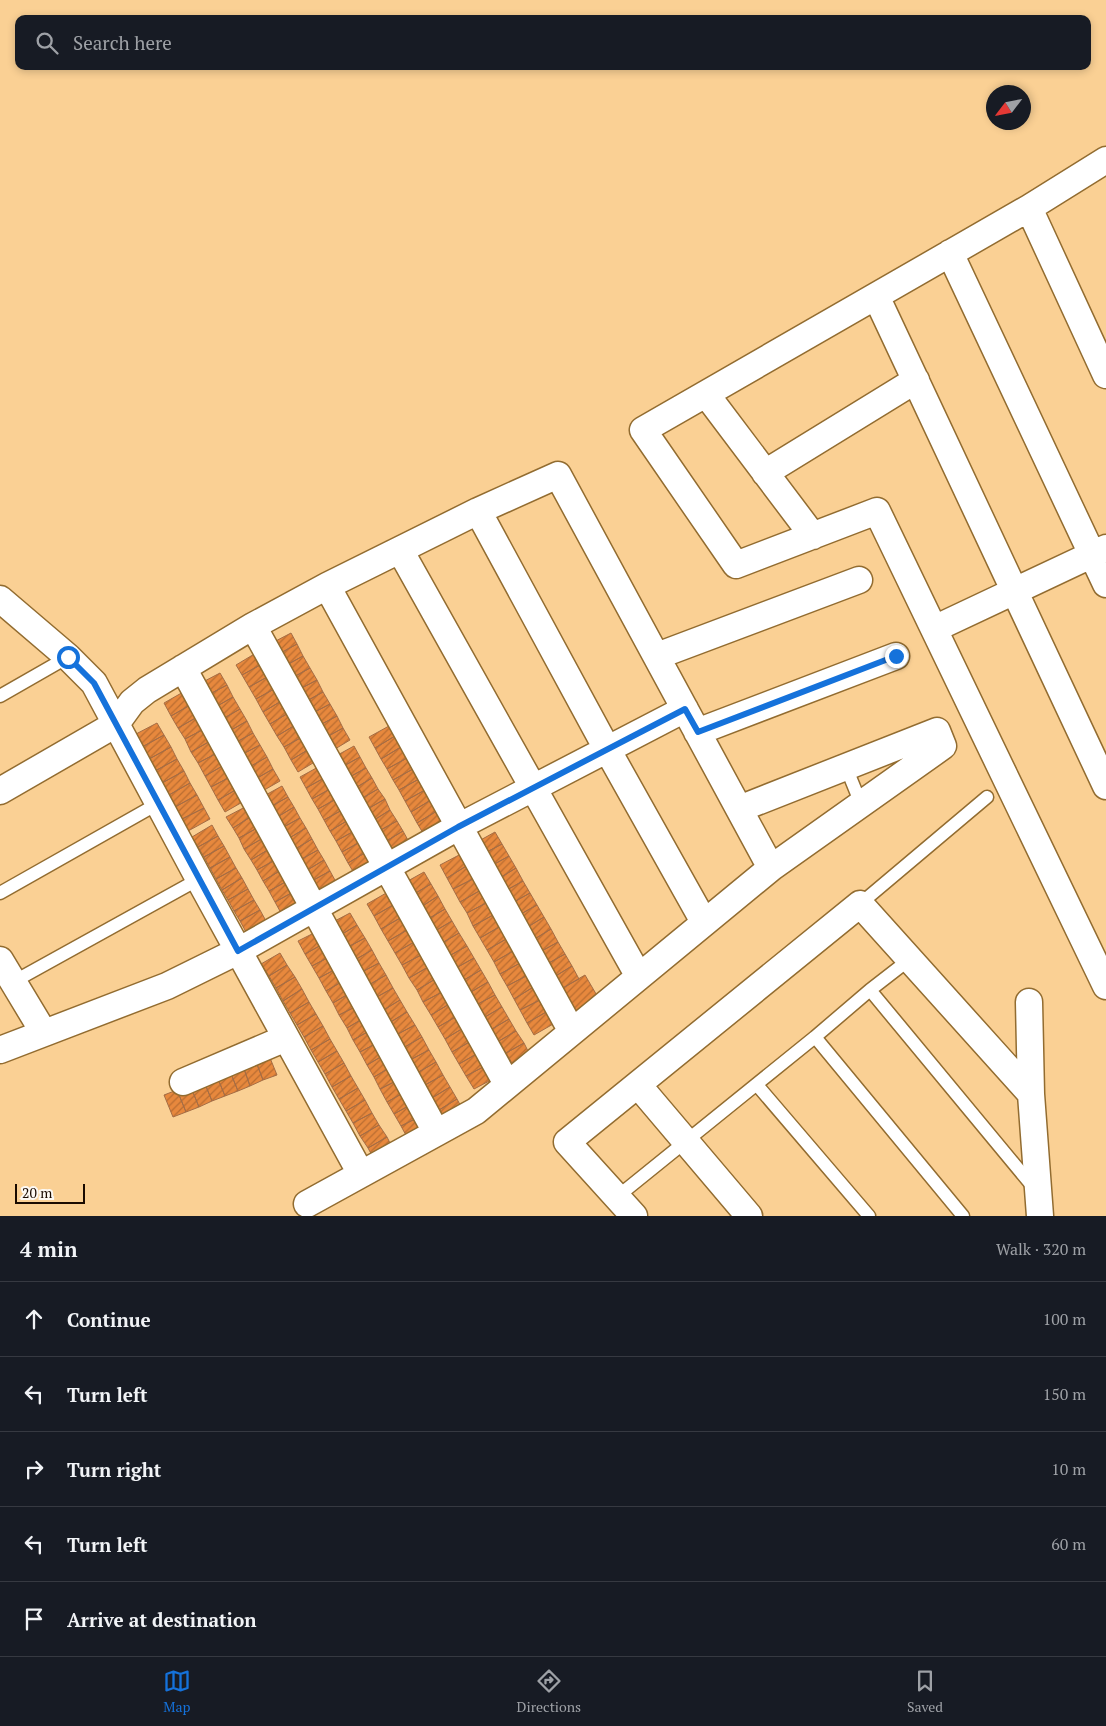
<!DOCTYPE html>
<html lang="en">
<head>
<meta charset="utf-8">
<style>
  body { margin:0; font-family:"PT Serif",serif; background:#20242c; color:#f1f3f6 }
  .compass { position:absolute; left:986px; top:85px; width:45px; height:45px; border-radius:50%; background:#171b24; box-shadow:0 2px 8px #0003; rotate:238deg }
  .scale { position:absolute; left:15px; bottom:12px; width:70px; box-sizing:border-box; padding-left:5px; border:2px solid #190a00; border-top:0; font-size:14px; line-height:18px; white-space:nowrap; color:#190a00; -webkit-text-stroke:4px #fcf8f2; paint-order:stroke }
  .stop { position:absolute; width:15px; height:15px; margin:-11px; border:4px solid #1572db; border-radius:50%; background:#fff }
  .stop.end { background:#1572db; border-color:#fff; box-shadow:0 1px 5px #0008 }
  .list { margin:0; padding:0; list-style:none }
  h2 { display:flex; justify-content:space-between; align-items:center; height:65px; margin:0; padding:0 20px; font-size:21px }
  h2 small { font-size:16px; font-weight:400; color:#9ea1a6 }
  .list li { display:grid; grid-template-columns:32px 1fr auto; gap:15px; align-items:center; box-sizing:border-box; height:75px; padding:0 20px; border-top:1px solid #363941 }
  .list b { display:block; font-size:19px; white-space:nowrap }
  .list em { font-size:16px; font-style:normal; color:#9ea1a6 }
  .icon { flex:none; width:28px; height:28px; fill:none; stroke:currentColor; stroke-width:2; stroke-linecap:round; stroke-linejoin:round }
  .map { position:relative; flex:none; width:1106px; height:1216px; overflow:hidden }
  .search { position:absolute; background:#171b24; box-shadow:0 2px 8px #0003; left:15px; right:15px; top:15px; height:55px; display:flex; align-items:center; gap:12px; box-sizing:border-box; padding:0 18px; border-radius:10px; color:#9ea1a6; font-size:19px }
  .sheet { height:440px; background:#171b24 }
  nav { display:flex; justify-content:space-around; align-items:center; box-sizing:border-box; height:70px; border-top:1px solid #363941; background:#171b24; font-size:14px; color:#9ea1a6 }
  nav a { display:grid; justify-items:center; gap:2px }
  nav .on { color:#1572db }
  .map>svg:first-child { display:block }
  .building { fill:url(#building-hatch); stroke:#a56d45 }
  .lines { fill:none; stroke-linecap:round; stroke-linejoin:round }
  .service-casing { stroke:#926c30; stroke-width:15 }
  .minor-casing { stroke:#926c30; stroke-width:29 }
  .service { stroke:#fff; stroke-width:12 }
  .minor { stroke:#fff; stroke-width:26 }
  .route { stroke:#1572db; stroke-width:6 }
</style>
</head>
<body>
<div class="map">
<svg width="1106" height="1216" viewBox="0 0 1106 1216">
  <defs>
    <pattern id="building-hatch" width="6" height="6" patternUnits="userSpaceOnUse" patternTransform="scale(1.25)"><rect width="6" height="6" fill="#e7883d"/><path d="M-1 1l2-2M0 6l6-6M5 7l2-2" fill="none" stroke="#ba6d31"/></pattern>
  </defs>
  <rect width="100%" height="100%" fill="#fad094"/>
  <path class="building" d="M291,633L297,644L277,655L270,644Z
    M297,644L303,656L283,667L277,655Z
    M256,653L262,664L242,675L236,665Z
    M303,656L310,668L290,679L283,667Z
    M262,664L269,676L249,687L242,675Z
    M310,668L317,680L296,691L290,679Z
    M220,673L227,685L206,696L199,684Z
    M269,676L276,688L256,699L249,687Z
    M317,680L323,692L303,703L296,691Z
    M227,685L233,697L212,709L206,696Z
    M276,688L283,700L263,712L256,699Z
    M185,691L192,704L171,716L164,703Z
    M323,692L330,704L309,715L303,703Z
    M233,697L240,709L219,721L212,709Z
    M283,700L290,712L270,724L263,712Z
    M192,704L199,716L178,728L171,716Z
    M330,704L337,716L316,727L309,715Z
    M240,709L247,721L226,733L219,721Z
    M290,712L297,724L277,736L270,724Z
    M199,716L206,728L185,739L178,728Z
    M337,716L343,728L323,739L316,727Z
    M247,721L253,733L233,744L226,733Z
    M157,723L164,735L142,747L136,734Z
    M297,724L304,736L284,747L277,736Z
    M389,726L395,736L375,748L369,737Z
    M206,728L212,740L191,752L185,739Z
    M343,728L350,740L330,752L323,739Z
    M253,733L260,745L239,756L233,744Z
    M164,735L171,747L149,759L142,747Z
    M304,736L311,748L291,760L284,747Z
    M395,736L401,747L381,759L375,748Z
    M212,740L219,752L198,763L191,752Z
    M260,745L267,757L246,769L239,756Z
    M354,746L360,757L340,768L334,757Z
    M171,747L177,759L155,771L149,759Z
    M401,747L407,758L387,769L381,759Z
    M311,748L318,760L298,772L291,760Z
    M219,752L226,764L205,776L198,763Z
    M267,757L273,769L252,781L246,769Z
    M360,757L366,768L346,779L340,768Z
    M407,758L413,769L393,780L387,769Z
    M177,759L184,771L162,783L155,771Z
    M226,764L232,776L211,787L205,776Z
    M320,766L326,777L306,788L300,777Z
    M366,768L372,778L352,790L346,779Z
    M273,769L280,781L259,793L252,781Z
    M413,769L419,779L399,790L393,780Z
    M184,771L190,783L169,795L162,783Z
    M232,776L239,788L218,800L211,787Z
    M326,777L332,788L312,799L306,788Z
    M372,778L378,789L359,800L352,790Z
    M419,779L425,790L405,801L399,790Z
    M190,783L197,795L175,807L169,795Z
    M282,786L288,797L268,808L262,797Z
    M239,788L246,800L225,812L218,800Z
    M332,788L338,798L318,809L312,799Z
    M378,789L385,799L364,811L359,800Z
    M425,790L431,800L411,812L405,801Z
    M197,795L204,808L182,819L175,807Z
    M288,797L294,807L274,819L268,808Z
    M338,798L344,809L324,820L318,809Z
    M385,799L390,810L371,822L364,811Z
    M431,800L437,811L417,823L411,812Z
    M247,806L252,816L233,828L226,817Z
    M294,807L300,818L280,829L274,819Z
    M204,808L210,819L188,831L182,819Z
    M344,809L350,819L330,831L324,820Z
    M390,810L397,821L377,832L371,822Z
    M437,811L443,822L423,833L417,823Z
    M252,816L259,827L239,838L233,828Z
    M300,818L306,828L286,840L280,829Z
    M350,819L356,830L336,841L330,831Z
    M397,821L403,831L383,843L377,832Z
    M212,825L218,836L198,847L192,837Z
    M259,827L265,837L244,849L239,838Z
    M306,828L312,839L292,851L286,840Z
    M356,830L362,841L342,852L336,841Z
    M403,831L409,842L389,853L383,843Z
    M495,832L502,844L483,854L477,842Z
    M218,836L224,846L204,857L198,847Z
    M265,837L271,848L251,860L244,849Z
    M312,839L318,850L298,861L292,851Z
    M362,841L368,851L348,863L342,852Z
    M502,844L509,856L491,866L483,854Z
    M224,846L230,857L210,868L204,857Z
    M271,848L277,859L257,870L251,860Z
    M318,850L324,860L304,872L298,861Z
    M368,851L374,862L354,873L348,863Z
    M461,854L468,865L447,878L440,865Z
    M509,856L516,868L498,879L491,866Z
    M230,857L236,868L216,879L210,868Z
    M277,859L283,869L263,881L257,870Z
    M324,860L330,871L310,882L304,872Z
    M468,865L475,878L453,889L447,878Z
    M236,868L242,878L222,890L216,879Z
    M516,868L523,881L505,891L498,879Z
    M283,869L289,880L269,891L263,881Z
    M330,871L336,882L316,893L310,882Z
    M424,872L431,884L414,894L406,882Z
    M242,878L248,889L228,900L222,890Z
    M475,878L481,890L460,902L453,889Z
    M289,880L295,891L275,902L269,891Z
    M523,881L530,893L512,903L505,891Z
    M431,884L438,896L421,907L414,894Z
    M248,889L254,900L234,911L228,900Z
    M481,890L488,902L467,913L460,902Z
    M295,891L301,901L281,913L275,902Z
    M388,892L395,904L374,916L367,904Z
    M530,893L537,905L519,915L512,903Z
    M438,896L445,909L428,919L421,907Z
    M254,900L260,910L240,921L234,911Z
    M488,902L495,914L473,926L467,913Z
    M395,904L402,917L381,929L374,916Z
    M537,905L544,917L526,928L519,915Z
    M445,909L452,921L435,931L428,919Z
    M260,910L266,921L246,932L240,921Z
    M350,913L357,925L339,936L331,923Z
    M495,914L501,926L480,938L473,926Z
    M402,917L409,929L388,941L381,929Z
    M544,917L551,929L533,940L526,928Z
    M452,921L459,933L442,943L435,931Z
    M357,925L365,938L346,948L339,936Z
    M501,926L508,938L487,950L480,938Z
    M409,929L416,941L395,953L388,941Z
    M551,929L558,942L540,952L533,940Z
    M316,932L323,944L305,954L298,941Z
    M459,933L467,946L449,956L442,943Z
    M365,938L372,950L353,961L346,948Z
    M508,938L515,950L494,962L487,950Z
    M416,941L423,954L402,965L395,953Z
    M558,942L565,954L547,964L540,952Z
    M323,944L329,957L312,966L305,954Z
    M467,946L474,958L456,968L449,956Z
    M372,950L379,963L360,973L353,961Z
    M515,950L522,962L500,974L494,962Z
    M280,953L287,965L269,976L261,964Z
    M423,954L430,966L409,978L402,965Z
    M565,954L572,966L554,977L547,964Z
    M329,957L336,969L319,978L312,966Z
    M474,958L481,970L464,980L456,968Z
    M522,962L528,975L507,986L500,974Z
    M379,963L386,975L367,986L360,973Z
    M287,965L295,977L276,988L269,976Z
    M430,966L437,978L417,990L409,978Z
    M572,966L579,979L561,989L554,977Z
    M336,969L343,981L326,991L319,978Z
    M481,970L488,982L471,992L464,980Z
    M386,975L393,988L375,998L367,986Z
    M528,975L535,986L514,999L507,986Z
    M585,975L599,999L575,1013L561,989Z
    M295,977L302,989L283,1001L276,988Z
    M437,978L444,991L423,1002L417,990Z
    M343,981L350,993L333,1003L326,991Z
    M488,982L495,995L478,1004L471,992Z
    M535,986L542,999L520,1010L514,999Z
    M393,988L400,1000L382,1011L375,998Z
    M302,989L309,1002L290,1013L283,1001Z
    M444,991L451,1003L431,1015L423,1002Z
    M350,993L357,1006L339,1015L333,1003Z
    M495,995L502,1007L485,1017L478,1004Z
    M542,999L548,1011L527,1023L520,1010Z
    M400,1000L407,1012L389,1023L382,1011Z
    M309,1002L316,1014L297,1025L290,1013Z
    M451,1003L459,1015L438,1027L431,1015Z
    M357,1006L364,1018L347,1028L339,1015Z
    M502,1007L509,1019L492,1029L485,1017Z
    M548,1011L555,1023L534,1035L527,1023Z
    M407,1012L415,1025L396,1035L389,1023Z
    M316,1014L323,1026L304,1037L297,1025Z
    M459,1015L465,1027L445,1039L438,1027Z
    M364,1018L371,1030L353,1040L347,1028Z
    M509,1019L516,1031L499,1041L492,1029Z
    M415,1025L422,1037L403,1048L396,1035Z
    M323,1026L330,1039L311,1050L304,1037Z
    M465,1027L473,1040L452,1052L445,1039Z
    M371,1030L377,1043L360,1052L353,1040Z
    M516,1031L524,1043L506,1053L499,1041Z
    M422,1037L429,1050L410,1060L403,1048Z
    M330,1039L337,1051L318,1062L311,1050Z
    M473,1040L480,1052L459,1064L452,1052Z
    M377,1043L384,1055L367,1065L360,1052Z
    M524,1043L529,1053L512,1063L506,1053Z
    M429,1050L436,1062L417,1073L410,1060Z
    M337,1051L344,1063L325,1074L318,1062Z
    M480,1052L487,1065L466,1076L459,1064Z
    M268,1053L277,1075L263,1080L255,1059Z
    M384,1055L391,1067L374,1077L367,1065Z
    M255,1059L263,1080L250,1086L242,1063Z
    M436,1062L443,1075L425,1085L417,1073Z
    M242,1063L250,1086L238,1091L229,1069Z
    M344,1063L351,1076L332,1087L325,1074Z
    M487,1065L495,1078L474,1089L466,1076Z
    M391,1067L398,1080L380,1089L374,1077Z
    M229,1069L238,1091L225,1096L216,1074Z
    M216,1074L225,1096L212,1101L203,1079Z
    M443,1075L450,1087L432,1098L425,1085Z
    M351,1076L358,1088L339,1099L332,1087Z
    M203,1079L212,1101L199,1107L190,1085Z
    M398,1080L405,1092L387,1102L380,1089Z
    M190,1085L199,1107L186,1112L177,1090Z
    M450,1087L457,1099L439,1110L432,1098Z
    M358,1088L365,1100L346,1111L339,1099Z
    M177,1090L186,1112L173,1117L164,1095Z
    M405,1092L412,1104L394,1114L387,1102Z
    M457,1099L464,1112L446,1122L439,1110Z
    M365,1100L372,1113L353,1123L346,1111Z
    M412,1104L419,1117L401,1126L394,1114Z
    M372,1113L379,1125L360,1136L353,1123Z
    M419,1117L425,1129L408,1139L401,1126Z
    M379,1125L387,1137L368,1148L360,1136Z
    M387,1137L393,1149L374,1159L368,1148Z"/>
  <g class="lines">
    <g class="service-casing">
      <path id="service" d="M0,696L68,657
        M846,767L861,804
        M0,893L159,803
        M860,904L987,797
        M13,982L199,879
        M870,990L1034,1188
        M815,1037L963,1216
        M757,1085L869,1216
        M617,1197L815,1037L870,990L910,959"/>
    </g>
    <g class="minor-casing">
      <path id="minor" d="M1106,160L1029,208L1106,375
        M1029,208L643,430L736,565L877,511L1106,986
        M950,253L1106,584
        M876,296L1106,786
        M706,394L813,536
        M765,473L916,380
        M478,511L607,749L704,922
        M400,550L638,975
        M327,586L571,1030
        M0,599L68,657L94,683L199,879L361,1174
        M253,626L507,1084
        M934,629L1106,548
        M657,656L859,580
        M183,668L436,1132
        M697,732L896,656
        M0,791L116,724L132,702L147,690L253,626L327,586L478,511L558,475L771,868
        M0,960L44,1033
        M1029,1002L1031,1094L1040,1216
        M0,1050L167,986L238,951L458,827L685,709
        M183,1082L286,1038
        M638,1085L749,1216
        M307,1204L476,1111L771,868L943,746L937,731L739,809
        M634,1216L567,1142L860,904L1031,1094"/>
    </g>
    <use href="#service" class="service"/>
    <use href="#minor" class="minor"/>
  </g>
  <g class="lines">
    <path class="route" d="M68,657L94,683L238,951L458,827L685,709L698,732L896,656"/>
  </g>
</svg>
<svg class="compass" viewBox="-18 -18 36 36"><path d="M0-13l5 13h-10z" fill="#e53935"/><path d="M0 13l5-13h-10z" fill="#9ea1a6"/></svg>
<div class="scale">20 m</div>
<div class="stop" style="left:68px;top:657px"></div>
<div class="stop end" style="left:896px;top:656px"></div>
<div class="search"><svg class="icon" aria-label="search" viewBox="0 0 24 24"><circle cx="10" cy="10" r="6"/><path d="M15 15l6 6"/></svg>Search here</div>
</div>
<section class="sheet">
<h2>4 min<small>Walk · 320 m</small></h2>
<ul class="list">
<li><svg class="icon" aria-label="ahead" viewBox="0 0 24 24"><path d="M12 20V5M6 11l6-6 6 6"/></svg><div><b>Continue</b></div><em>100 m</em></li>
<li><svg class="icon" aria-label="left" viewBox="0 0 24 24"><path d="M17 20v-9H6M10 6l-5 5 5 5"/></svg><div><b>Turn left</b></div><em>150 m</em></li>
<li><svg class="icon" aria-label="right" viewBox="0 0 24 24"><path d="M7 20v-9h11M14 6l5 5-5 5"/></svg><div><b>Turn right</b></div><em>10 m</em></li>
<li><svg class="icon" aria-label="left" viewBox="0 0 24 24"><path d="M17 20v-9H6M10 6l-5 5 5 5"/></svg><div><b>Turn left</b></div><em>60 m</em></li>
<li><svg class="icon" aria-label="arrive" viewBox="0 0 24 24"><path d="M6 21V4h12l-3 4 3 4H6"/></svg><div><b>Arrive at destination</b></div></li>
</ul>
</section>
<nav>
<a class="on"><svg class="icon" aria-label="map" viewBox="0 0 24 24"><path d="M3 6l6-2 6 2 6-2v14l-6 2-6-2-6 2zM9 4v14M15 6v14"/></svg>Map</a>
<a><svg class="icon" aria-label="directions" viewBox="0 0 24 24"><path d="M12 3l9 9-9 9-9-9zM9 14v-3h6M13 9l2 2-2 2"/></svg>Directions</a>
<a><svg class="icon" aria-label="saved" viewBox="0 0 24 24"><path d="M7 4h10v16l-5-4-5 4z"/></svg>Saved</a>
</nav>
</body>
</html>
